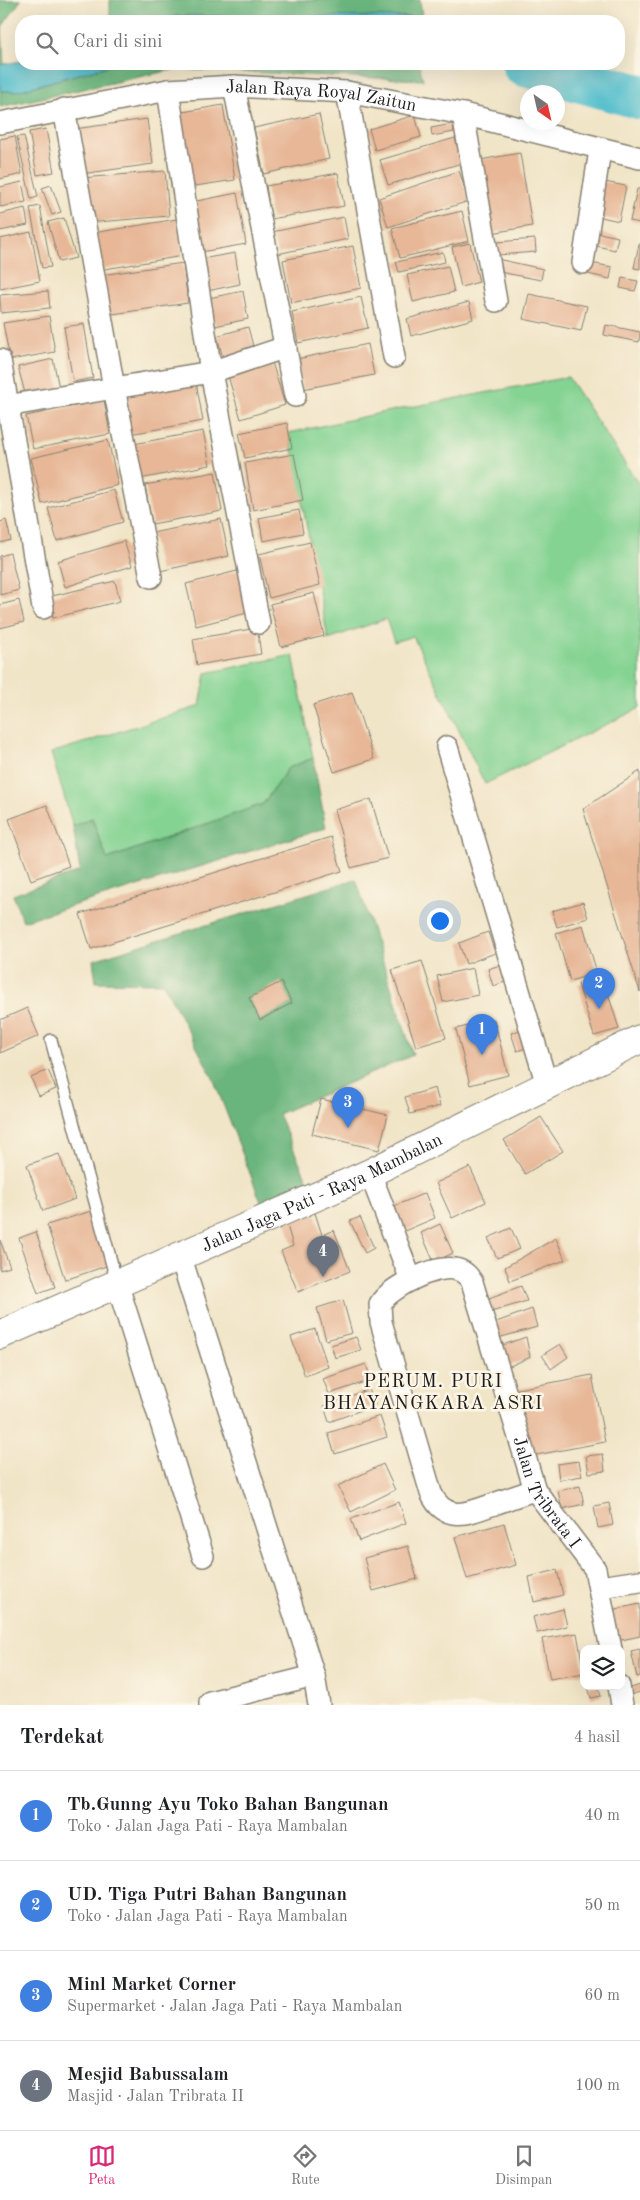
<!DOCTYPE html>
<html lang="id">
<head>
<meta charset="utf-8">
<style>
  body { margin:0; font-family:"Old Standard TT",serif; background:#f6f6f6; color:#202124 }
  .controls { position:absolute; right:15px; bottom:15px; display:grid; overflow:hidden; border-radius:10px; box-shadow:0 5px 20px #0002 }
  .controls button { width:45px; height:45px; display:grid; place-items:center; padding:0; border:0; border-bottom:1px solid #e0e0e0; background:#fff; color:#202124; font:25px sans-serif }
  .compass { position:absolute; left:520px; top:85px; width:45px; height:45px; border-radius:50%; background:#fff; box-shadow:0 5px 20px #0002; rotate:146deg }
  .you { position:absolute; left:439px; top:920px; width:18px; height:18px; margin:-12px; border:4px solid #fff; border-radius:50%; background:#1a73e8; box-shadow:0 0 0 8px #1a73e833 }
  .badge { display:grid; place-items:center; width:32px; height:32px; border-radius:50%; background:#db2777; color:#fff; font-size:16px; font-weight:700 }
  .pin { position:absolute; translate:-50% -41px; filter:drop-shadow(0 1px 2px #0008) }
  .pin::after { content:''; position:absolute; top:26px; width:18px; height:15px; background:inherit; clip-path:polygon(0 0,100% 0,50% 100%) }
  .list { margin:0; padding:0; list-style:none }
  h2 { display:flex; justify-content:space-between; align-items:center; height:65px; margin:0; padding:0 20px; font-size:21px }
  h2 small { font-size:16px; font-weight:400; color:#757577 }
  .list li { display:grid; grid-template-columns:32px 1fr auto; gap:15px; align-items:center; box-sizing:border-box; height:90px; padding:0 20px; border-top:1px solid #e0e0e0 }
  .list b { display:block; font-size:19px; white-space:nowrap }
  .list p { margin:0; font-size:16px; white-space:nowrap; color:#757577 }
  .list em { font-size:16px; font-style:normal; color:#757577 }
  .icon { flex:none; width:28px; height:28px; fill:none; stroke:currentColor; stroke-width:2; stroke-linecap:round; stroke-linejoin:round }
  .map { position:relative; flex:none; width:640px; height:1705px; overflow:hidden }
  .search { position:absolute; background:#fff; box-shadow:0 5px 20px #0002; left:15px; right:15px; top:15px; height:55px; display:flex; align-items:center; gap:12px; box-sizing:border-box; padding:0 18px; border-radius:20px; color:#757577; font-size:19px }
  .sheet { height:425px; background:#fff }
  nav { display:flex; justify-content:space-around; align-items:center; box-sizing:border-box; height:70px; border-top:1px solid #e0e0e0; background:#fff; font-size:14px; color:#757577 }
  nav a { display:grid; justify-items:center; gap:2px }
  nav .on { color:#db2777 }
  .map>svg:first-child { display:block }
  .green { fill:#84d393; stroke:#507858 }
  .forest { fill:#6bb57d; stroke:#44684c }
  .water { fill:#52becc; stroke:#376d74 }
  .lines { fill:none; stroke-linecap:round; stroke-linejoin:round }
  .river { stroke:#52becc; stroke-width:45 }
  .building { fill:#e7b797 }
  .service-casing { stroke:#868072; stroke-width:14 }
  .minor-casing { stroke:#868072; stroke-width:24 }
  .tertiary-casing { stroke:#868072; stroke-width:30 }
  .service { stroke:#fff; stroke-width:11 }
  .minor { stroke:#fff; stroke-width:21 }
  .tertiary { stroke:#fff; stroke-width:28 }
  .labels { text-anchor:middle; stroke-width:5; stroke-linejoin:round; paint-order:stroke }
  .street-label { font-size:18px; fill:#1c1c1c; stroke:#fcf5e5 }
  .neighbourhood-label { font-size:19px; letter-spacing:1px; fill:#1c1c1c; stroke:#fcf5e5 }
</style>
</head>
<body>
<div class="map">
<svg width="640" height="1705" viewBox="0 0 640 1705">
  <rect width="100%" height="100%" fill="#fcf5e5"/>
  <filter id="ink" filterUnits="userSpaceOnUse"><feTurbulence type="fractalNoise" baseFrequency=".02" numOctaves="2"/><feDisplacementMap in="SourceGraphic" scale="10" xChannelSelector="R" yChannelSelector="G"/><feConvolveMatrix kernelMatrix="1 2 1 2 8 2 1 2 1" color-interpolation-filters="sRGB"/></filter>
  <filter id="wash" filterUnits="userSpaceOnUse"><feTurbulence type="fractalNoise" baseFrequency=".0096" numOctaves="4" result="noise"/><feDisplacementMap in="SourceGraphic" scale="20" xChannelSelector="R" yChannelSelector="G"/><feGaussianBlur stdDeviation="1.12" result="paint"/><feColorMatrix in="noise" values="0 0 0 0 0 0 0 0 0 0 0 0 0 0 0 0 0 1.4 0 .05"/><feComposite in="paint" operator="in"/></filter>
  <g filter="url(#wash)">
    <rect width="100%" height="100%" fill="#f1e5c8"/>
    <path class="green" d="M568,377L640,486V708L485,784L413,636L394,642L386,619L328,639L289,433L385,412Z
      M293,655L313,758L288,768L263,804L107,859L92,818L73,826L51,753L200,706L206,673Z"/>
    <path class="forest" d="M0,0H21L2,27L4,66L0,65Z
      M110,0H420L422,17L176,16L158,21H110Z
      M115,64H419L423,80L176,69L0,107V91H17Z
      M313,758L326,828L23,921L13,895L80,871L73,826L92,818L107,859L263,804L288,768Z
      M356,879L413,1055L278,1114L310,1186L263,1207L213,1078L163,983L96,982L93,960Z"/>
    <path class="water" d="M176,16L422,17L421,21H158Z
      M21,61V64H115L17,91H0V65Z"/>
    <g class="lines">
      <path class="river" d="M524,64L640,97"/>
    </g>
    <g id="blocks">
      <path class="building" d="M223,105L235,180L189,187L177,113Z
        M319,114L329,159L264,174L254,128Z
        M415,115L421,137L375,150L369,129Z
        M147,119L153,164L81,174L74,129Z
        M453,124L454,132L432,136L431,128Z
        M46,129L54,172L37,175L29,132Z
        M15,136L22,174L0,179V139Z
        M24,136L38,197L31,199L17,137Z
        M455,138L462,163L388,185L380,160Z
        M520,153L532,226L486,234L474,161Z
        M165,171L169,216L86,223L82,178Z
        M459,171L469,201L388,227L379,198Z
        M338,173L344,206L271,219L266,186Z
        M599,181L626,186L619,221L592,215Z
        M22,182L26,202L0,207V187Z
        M51,185L61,212L52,215L42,188Z
        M637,189H640V223L630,221Z
        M237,193L246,244L201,252L192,202Z
        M40,206L51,267L42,268L30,208Z
        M25,208L28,225L0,231V214Z
        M462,211L469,241L400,258L392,228Z
        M344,217L348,239L277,254L272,232Z
        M64,218L76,258L59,262L48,222Z
        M177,219L183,256L99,270L93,233Z
        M590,231L618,237L615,250L587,244Z
        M31,232L40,281L0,289V239Z
        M535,239L536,252L498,255L497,242Z
        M470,243L479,282L461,287L452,247Z
        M639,244H640V269L634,268Z
        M353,246L361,288L291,303L283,260Z
        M443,252L445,262L399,272L396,262Z
        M235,253L240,284L207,291L201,259Z
        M497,259L543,269L541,280L494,271Z
        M183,263L188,303L106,315L101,275Z
        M591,263L612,267L610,279L588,274Z
        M448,266L454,292L413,302L407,275Z
        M622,278L638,281L635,291L620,288Z
        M48,291L50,308L1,313L0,295Z
        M243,291L248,319L215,326L209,298Z
        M529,294L587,306L581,331L523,319Z
        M361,297L368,328L298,343L292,312Z
        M469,302L473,319L411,336L407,319Z
        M49,316L55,352L10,360L3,323Z
        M84,324L93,378L73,382L64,327Z
        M606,325L640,332L639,342L604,335Z
        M248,327L254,350L223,358L217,336Z
        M368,344L374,375L303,389L297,359Z
        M53,359L59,388L26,397L18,367Z
        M272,362L285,405L241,419L228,376Z
        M196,382L203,421L130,434L123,396Z
        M104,400L110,434L33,449L26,416Z
        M287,423L292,448L245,458L239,433Z
        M203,431L210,465L135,480L128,445Z
        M108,440L118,485L42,504L31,458Z
        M294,454L303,500L253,510L245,463Z
        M215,472L222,511L152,524L145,485Z
        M114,490L123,522L57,541L48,508Z
        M299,510L303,533L263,541L259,518Z
        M221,519L229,556L160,571L152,533Z
        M6,520L11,540L0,543V522Z
        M124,541L132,566L65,587L58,561Z
        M310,542L320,585L269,598L259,554Z
        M10,553L19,590L0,595V556Z
        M241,570L251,612L196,626L186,584Z
        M115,581L120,601L53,618L48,597Z
        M314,593L324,636L281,647L270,604Z
        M19,600L24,622L0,628V605Z
        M257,628L261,654L197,665L193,639Z
        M352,692L374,759L334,772L313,705Z
        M640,771V992L583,809Z
        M371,799L388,858L351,868L334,810Z
        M47,805L69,866L31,880L9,819Z
        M331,837L342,871L91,949L80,914Z
        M583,902L588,918L557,927L552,911Z
        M583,925L597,973L570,981L556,933Z
        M488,932L495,953L466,964L459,943Z
        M422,961L446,1038L416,1047L392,970Z
        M506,963L511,980L493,986L488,969Z
        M473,968L478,995L443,1002L437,976Z
        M603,977L619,1029L594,1036L578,984Z
        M281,982L292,1003L260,1020L249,998Z
        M27,1008L39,1036L0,1053V1020Z
        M494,1019L508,1075L470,1085L456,1029Z
        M520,1030L526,1048L517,1051L511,1033Z
        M48,1070L56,1089L39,1096L31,1078Z
        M435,1088L440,1106L410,1114L405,1097Z
        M321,1099L388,1115L379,1150L312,1134Z
        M541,1117L563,1151L525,1174L504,1140Z
        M59,1154L75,1199L43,1211L27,1165Z
        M470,1167L486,1202L452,1218L436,1183Z
        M425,1193L435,1218L402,1232L392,1207Z
        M91,1211L109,1265L65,1280L47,1225Z
        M315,1213L322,1235L334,1230L350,1271L298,1292L281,1251L293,1246L286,1222Z
        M360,1217L374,1248L365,1253L350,1221Z
        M440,1224L453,1253L434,1262L421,1233Z
        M511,1228L520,1249L497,1258L488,1238Z
        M36,1232L55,1287L38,1293L19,1238Z
        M556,1238L565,1260L510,1281L505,1267Z
        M0,1240L10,1267L0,1270Z
        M521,1286L527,1301L491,1312L484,1300Z
        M343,1300L352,1333L326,1340L317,1308Z
        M532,1309L537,1327L498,1338L491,1324Z
        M315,1329L328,1367L305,1376L291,1337Z
        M356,1337L361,1350L335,1358L331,1345Z
        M526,1337L530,1357L501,1370L494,1348Z
        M560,1344L568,1357L551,1369L542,1355Z
        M366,1364L371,1380L329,1394L323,1379Z
        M592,1375L605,1442L531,1456L518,1389Z
        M369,1389L375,1405L329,1422L324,1406Z
        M380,1416L387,1437L335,1454L328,1433Z
        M603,1454L605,1471L589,1473L586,1456Z
        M579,1461L582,1476L559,1480L557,1464Z
        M383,1464L395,1490L351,1512L338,1486Z
        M580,1486L584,1504L562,1509L558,1491Z
        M399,1502L406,1523L359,1541L351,1519Z
        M609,1503L613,1525L598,1528L594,1506Z
        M504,1523L516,1565L467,1579L455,1537Z
        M408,1546L417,1579L373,1591L364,1558Z
        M557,1570L563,1595L534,1602L529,1577Z
        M640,1604V1636L617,1641L611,1610Z
        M563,1609L567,1626L537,1633L533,1617Z
        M577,1633L584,1673L550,1679L542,1639Z
        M640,1649V1676L637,1677L631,1651Z
        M640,1685V1692L624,1697L622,1691Z
        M588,1686H598L601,1696L591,1698Z"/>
    </g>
  </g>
  <g filter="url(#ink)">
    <use href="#blocks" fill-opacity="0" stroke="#868072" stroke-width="1"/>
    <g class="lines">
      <g class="service-casing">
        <path id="service" d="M51,1040L117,1283"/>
      </g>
      <g class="minor-casing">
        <g id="minor">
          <path d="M234,86L295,396"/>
          <path d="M168,90L211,372L259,623"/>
          <path d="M347,92L394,357"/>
          <path d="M64,109L114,388L151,577"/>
          <path d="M463,114L496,301"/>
          <path id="s1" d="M0,123L168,90L234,86L347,92L463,114L640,158"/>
          <path d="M583,263L600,150"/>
          <path d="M0,360L43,608"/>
          <path d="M0,407L211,372L286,347"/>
          <path d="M447,747L547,1085"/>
          <path d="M370,1173L411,1280"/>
          <path d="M180,1255L314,1676L319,1705"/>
          <path d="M117,1283L203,1556"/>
          <path id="s2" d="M535,1490C521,1494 508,1499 494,1504C469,1513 445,1524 431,1493L381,1322L380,1304C390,1287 435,1265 454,1269C462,1270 468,1275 472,1282L535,1490L595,1569L611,1649"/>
          <path d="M600,1587L640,1581"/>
          <path d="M619,1686L622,1705"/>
          <path d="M210,1705V1702L314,1676"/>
        </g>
      </g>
      <g class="tertiary-casing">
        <g id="tertiary">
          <path id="s3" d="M0,1335L370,1173L640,1039"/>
        </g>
      </g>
      <use href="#service" class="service"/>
      <use href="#minor" class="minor"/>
      <use href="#tertiary" class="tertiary"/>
    </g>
  </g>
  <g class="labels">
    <g class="street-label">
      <text dy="6" stroke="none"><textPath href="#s1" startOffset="325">Jalan Raya Royal Zaitun</textPath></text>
      <text dy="6" stroke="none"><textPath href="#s3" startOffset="352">Jalan Jaga Pati - Raya Mambalan</textPath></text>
      <text dy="6" stroke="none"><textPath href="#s2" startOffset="645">Jalan Tribrata I</textPath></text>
    </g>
    <g class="neighbourhood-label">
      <text x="433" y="1387">PERUM. PURI<tspan x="433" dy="22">BHAYANGKARA ASRI</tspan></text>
    </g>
  </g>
</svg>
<div class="controls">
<button><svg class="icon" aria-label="layers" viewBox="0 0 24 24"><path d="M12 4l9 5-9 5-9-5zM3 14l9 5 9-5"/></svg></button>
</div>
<svg class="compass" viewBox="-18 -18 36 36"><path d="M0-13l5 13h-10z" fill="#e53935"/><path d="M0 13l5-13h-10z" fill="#757577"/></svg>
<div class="you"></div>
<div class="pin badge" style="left:482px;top:1055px;background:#3f7fe0">1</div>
<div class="pin badge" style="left:599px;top:1009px;background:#3f7fe0">2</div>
<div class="pin badge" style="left:348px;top:1128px;background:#3f7fe0">3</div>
<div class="pin badge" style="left:323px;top:1277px;background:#6b7280">4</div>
<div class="search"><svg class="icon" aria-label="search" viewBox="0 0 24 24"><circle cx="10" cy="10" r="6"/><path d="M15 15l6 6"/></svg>Cari di sini</div>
</div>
<section class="sheet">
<h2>Terdekat<small>4 hasil</small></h2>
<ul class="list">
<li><span class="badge" style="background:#3f7fe0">1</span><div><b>Tb.Gunng Ayu Toko Bahan Bangunan</b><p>Toko · Jalan Jaga Pati - Raya Mambalan</p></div><em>40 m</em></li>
<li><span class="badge" style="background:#3f7fe0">2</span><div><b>UD. Tiga Putri Bahan Bangunan</b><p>Toko · Jalan Jaga Pati - Raya Mambalan</p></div><em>50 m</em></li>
<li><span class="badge" style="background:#3f7fe0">3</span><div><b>Minl Market Corner</b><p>Supermarket · Jalan Jaga Pati - Raya Mambalan</p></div><em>60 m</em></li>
<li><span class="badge" style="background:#6b7280">4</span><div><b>Mesjid Babussalam</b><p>Masjid · Jalan Tribrata II</p></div><em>100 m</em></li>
</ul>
</section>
<nav>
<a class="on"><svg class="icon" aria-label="map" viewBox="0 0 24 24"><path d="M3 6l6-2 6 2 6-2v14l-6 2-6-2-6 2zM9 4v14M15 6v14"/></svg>Peta</a>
<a><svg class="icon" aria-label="directions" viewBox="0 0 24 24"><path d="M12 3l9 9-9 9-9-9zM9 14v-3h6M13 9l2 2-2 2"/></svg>Rute</a>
<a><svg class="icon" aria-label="saved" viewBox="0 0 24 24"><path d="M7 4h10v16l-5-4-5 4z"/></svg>Disimpan</a>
</nav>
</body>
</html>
